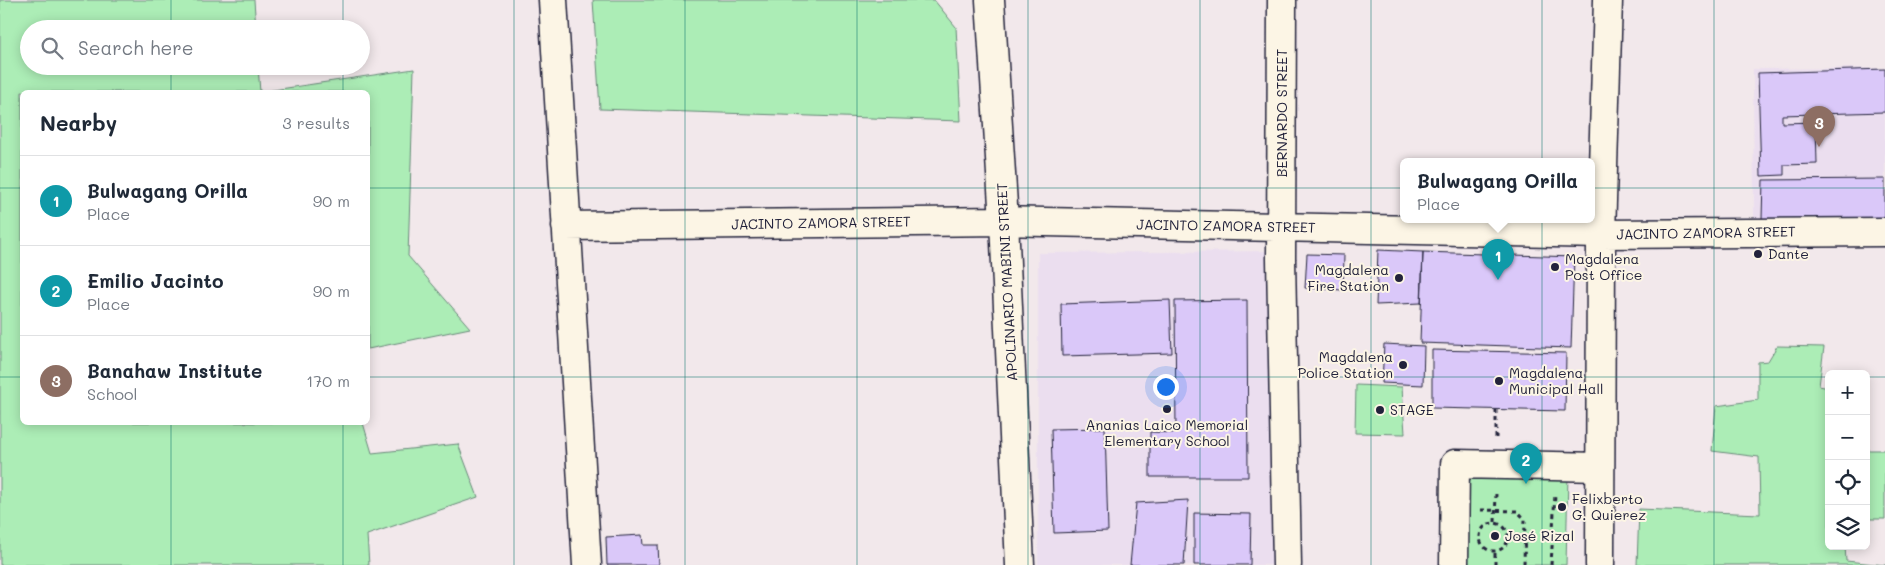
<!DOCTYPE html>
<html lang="en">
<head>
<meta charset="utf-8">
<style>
  body { margin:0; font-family:Mali,sans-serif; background:#f6f6f7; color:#1f2937 }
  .controls { position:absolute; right:15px; bottom:15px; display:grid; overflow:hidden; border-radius:8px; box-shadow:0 2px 12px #0003 }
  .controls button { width:45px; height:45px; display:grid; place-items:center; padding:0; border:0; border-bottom:1px solid #e0e1e3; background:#fff; color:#1f2937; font:25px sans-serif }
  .you { position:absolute; left:1165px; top:386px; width:18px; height:18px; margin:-12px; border:4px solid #fff; border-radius:50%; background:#1a73e8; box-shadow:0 0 0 8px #1a73e833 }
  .badge { display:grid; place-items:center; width:32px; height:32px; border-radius:50%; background:#d93025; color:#fff; font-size:16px; font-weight:700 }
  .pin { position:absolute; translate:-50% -41px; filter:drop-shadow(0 1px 2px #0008) }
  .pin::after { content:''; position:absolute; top:26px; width:18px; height:15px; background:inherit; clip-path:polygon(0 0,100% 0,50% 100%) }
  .popup { position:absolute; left:1400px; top:158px; width:195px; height:65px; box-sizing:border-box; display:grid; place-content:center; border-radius:8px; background:#fff; filter:drop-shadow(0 1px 4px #0005); font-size:16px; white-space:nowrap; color:#747a83 }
  .popup b { font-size:19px; color:#1f2937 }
  .popup::after { content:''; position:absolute; left:50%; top:100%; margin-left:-10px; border:10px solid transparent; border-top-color:#fff }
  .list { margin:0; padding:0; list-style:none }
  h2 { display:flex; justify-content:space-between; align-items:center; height:65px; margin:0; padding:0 20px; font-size:21px }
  h2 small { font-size:16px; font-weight:400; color:#747a83 }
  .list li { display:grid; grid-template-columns:32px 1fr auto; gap:15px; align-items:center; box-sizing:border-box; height:90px; padding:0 20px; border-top:1px solid #e0e1e3 }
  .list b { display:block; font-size:19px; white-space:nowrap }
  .list p { margin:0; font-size:16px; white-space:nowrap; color:#747a83 }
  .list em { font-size:16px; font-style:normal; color:#747a83 }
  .icon { flex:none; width:28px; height:28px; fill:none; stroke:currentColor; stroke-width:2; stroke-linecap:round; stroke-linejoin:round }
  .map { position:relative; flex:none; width:1885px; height:565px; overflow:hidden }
  .search { position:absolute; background:#fff; box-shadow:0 2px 12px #0003; left:20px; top:20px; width:350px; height:55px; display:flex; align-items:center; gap:12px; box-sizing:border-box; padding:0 18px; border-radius:28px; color:#747a83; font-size:19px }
  .panel { position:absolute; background:#fff; box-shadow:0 2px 12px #0003; left:20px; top:90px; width:350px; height:335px; border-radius:8px }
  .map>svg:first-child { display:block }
  .built { fill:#ebdeef }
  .green { fill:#acedb6; stroke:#678878 }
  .building { fill:#dac8f9; stroke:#22223b }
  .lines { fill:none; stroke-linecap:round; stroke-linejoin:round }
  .minor-casing { stroke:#22223b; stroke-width:31 }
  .path { stroke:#22223b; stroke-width:3; stroke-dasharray:4 4; stroke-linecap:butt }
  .minor { stroke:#fcf5e5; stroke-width:28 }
  .grid { fill:none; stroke:#0f766e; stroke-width:1; stroke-opacity:0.55 }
  .poi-dot { fill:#22223b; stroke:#fcf5e5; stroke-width:2 }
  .labels { text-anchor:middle; stroke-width:4; stroke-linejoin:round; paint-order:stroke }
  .street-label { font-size:14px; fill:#22223b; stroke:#fcf5e5 }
  .poi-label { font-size:14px; fill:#22223b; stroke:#fcf5e5; text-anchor:start }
</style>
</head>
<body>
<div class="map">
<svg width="1885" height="565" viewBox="0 0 1885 565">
  <rect width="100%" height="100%" fill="#f2e8eb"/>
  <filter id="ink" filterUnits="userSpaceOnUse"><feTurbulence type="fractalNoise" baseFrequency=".02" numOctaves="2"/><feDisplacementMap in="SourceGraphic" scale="10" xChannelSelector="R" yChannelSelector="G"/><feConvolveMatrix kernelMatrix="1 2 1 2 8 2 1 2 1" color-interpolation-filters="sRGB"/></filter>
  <g filter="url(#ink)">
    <path class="built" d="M1885,68V224H1754L1753,69Z
      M1291,251L1300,565H1038V253Z"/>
    <path class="green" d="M0,0H254L256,29H29V66H258L260,92L414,69L408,256L470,328L368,349V92H22V422L363,423L372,453L458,444L478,497L367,535L369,565H0Z
      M593,0H934L956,27L961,121L600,109Z
      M1777,346L1824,347L1819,386L1829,388V546H1845L1846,561L1885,565H1637L1639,509L1760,514L1759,457L1712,451L1716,406L1758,400V362L1768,361Z
      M1356,385L1402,387L1405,434L1355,433Z
      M1866,450H1885V519H1866Z
      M1462,473L1568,475L1566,565H1460Z"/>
    <path class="building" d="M1885,69V112L1782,115V123L1816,122L1817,164L1784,165V175L1761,176L1758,73Z
      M1885,179V219H1762L1763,180Z
      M1378,250L1423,252L1421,303L1376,305Z
      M1423,252L1574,257L1571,348L1420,343Z
      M1307,254L1344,255L1343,290L1305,288Z
      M1170,300L1172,353L1062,356L1061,304Z
      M1247,300L1248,477H1150V432L1176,433L1175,301Z
      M1384,344L1424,346L1423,385L1382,383Z
      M1432,350L1566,353L1565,411L1432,408Z
      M1105,428L1108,531L1054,533L1051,429Z
      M1188,500L1184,565H1130L1136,503Z
      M1194,513L1251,514L1250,565H1194Z
      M642,535L643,545H658L659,565H607L606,537Z"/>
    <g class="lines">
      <g class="minor-casing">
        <path id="minor" d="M553,0L587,565
          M990,0L1004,221L1020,565
          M1282,0L1281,259L1287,565
          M566,226L1004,221L1601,234L1885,232
          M1454,565L1455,464L1600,467
          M1600,565L1601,234L1608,0"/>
      </g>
      <path class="path" d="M1496,410V439
        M1481,510L1517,511L1525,519L1524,565
        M1495,522L1496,493
        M1480 537a14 14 0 1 1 28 0a14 14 0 1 1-28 0Z
        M1508,538H1525
        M1495,565V552
        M1551,565L1555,494"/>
      <use href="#minor" class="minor"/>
    </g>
  </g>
  <path class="grid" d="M171,0V29M343,0V29M514,0V565M685,0V565M857,0V565M1028,0V565M1200,0V565M1371,0V565M1542,0V565M1714,0V565M171,66V92M343,66V92M0,188H22M368,188H1885M0,377H22M368,377H1829M1866,377H1885M171,422V565M343,422V565"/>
  <g class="poi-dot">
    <circle cx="1758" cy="254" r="5"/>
    <circle cx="1555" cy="267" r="5"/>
    <circle cx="1399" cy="278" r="5"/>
    <circle cx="1403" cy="365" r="5"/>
    <circle cx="1499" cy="381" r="5"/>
    <circle cx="1167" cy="409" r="5"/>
    <circle cx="1380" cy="410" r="5"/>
    <circle cx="1562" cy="507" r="5"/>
    <circle cx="1495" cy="536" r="5"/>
  </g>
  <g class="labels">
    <g class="street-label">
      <text transform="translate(1282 113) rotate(-90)" y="5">BERNARDO STREET</text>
      <text transform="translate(821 223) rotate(-1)" y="5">JACINTO ZAMORA STREET</text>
      <text transform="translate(1226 226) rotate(1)" y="5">JACINTO ZAMORA STREET</text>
      <text transform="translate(1706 233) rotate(-1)" y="5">JACINTO ZAMORA STREET</text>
      <text transform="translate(1007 282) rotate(-93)" y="5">APOLINARIO MABINI STREET</text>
    </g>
    <g class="poi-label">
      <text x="1768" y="259">Dante</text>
      <text x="1565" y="264">Magdalena<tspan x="1565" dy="16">Post Office</tspan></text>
      <text x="1389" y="275" text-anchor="end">Magdalena<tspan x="1389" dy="16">Fire Station</tspan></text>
      <text x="1393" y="362" text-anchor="end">Magdalena<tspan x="1393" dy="16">Police Station</tspan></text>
      <text x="1509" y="378">Magdalena<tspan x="1509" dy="16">Municipal Hall</tspan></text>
      <text x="1390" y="415">STAGE</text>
      <text x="1167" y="430" text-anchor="middle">Ananias Laico Memorial<tspan x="1167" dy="16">Elementary School</tspan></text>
      <text x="1572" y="504">Felixberto<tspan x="1572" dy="16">G. Quierez</tspan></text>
      <text x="1505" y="541">José Rizal</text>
    </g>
  </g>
</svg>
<div class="controls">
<button>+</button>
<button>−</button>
<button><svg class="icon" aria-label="locate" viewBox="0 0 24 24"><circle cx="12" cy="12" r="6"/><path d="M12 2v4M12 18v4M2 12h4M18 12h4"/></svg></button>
<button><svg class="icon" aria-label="layers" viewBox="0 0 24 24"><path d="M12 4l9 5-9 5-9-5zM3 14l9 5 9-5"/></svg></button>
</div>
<div class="you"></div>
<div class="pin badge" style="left:1498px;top:280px;background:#0f9aa8">1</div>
<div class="popup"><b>Bulwagang Orilla</b>Place</div>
<div class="pin badge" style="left:1526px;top:484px;background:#0f9aa8">2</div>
<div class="pin badge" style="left:1819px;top:147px;background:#8d6e63">3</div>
<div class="search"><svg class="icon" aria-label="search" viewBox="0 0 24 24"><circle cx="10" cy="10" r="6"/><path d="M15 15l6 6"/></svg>Search here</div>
<section class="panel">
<h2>Nearby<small>3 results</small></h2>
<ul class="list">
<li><span class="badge" style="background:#0f9aa8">1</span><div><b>Bulwagang Orilla</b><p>Place</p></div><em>90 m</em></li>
<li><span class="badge" style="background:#0f9aa8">2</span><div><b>Emilio Jacinto</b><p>Place</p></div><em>90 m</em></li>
<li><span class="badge" style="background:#8d6e63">3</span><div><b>Banahaw Institute</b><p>School</p></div><em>170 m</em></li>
</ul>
</section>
</div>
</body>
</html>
